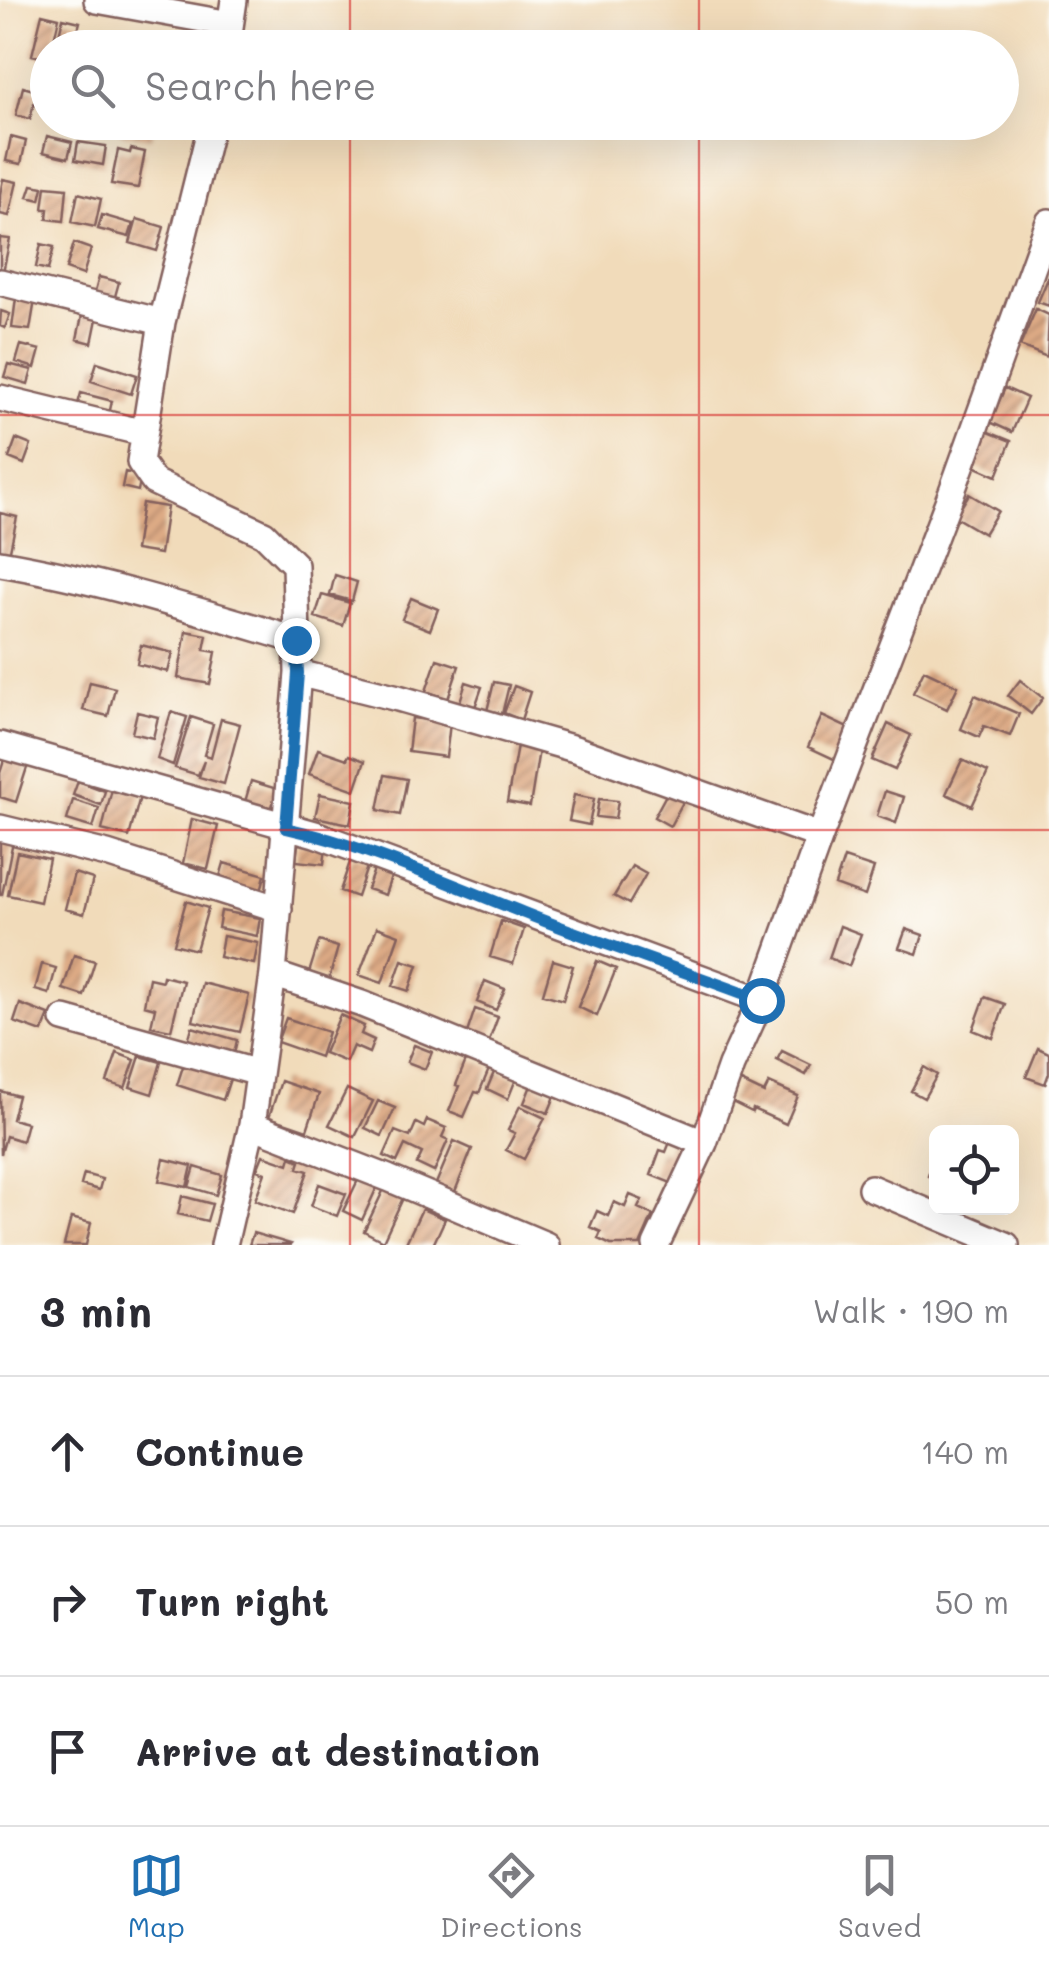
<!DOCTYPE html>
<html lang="en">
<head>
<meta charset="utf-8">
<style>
  body { margin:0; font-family:Mali,sans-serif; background:#f2f2f3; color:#2b2b33 }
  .controls { position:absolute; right:30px; bottom:30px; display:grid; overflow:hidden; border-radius:15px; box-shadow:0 10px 40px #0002 }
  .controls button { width:90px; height:90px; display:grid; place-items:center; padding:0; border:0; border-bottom:2px solid #e1e1e2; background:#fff; color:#2b2b33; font:50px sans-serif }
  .stop { position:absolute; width:30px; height:30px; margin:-22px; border:8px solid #1f6fb2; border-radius:50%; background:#fff }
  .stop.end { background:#1f6fb2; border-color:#fff; box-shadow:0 2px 10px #0008 }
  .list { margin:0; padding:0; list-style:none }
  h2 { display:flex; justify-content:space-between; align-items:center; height:130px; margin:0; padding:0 40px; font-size:42px }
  h2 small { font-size:32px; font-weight:400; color:#7c7c81 }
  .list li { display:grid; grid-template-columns:65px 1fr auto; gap:30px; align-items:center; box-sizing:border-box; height:150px; padding:0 40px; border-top:2px solid #e1e1e2 }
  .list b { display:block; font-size:38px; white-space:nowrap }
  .list em { font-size:32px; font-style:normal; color:#7c7c81 }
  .icon { flex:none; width:55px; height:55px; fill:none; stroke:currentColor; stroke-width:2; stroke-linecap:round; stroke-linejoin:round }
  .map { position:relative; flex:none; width:1049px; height:1245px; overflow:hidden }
  .search { position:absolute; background:#fff; box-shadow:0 10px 40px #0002; left:30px; right:30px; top:30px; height:110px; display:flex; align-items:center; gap:25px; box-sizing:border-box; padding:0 35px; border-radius:55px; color:#7c7c81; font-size:38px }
  .sheet { height:580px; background:#fff }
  nav { display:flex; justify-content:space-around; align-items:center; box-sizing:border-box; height:140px; border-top:2px solid #e1e1e2; background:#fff; font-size:28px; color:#7c7c81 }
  nav a { display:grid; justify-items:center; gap:5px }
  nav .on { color:#1f6fb2 }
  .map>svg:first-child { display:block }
  .building { fill:url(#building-hatch) }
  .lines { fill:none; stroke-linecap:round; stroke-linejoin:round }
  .minor-casing { stroke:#84615d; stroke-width:30 }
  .minor { stroke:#fff; stroke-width:25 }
  .route { stroke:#1f6fb2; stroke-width:12 }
  .grid { fill:none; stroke:#d62828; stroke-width:2.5; stroke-opacity:0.55 }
</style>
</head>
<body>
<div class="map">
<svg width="1049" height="1245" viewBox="0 0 1049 1245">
  <defs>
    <pattern id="building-hatch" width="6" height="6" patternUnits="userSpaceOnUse" patternTransform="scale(2.5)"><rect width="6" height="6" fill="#ddaa85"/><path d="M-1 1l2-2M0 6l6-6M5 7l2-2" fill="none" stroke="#b58a6d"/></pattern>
  </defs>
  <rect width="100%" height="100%" fill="#fdfcf7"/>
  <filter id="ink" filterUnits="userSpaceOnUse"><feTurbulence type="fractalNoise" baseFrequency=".01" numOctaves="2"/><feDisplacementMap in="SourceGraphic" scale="20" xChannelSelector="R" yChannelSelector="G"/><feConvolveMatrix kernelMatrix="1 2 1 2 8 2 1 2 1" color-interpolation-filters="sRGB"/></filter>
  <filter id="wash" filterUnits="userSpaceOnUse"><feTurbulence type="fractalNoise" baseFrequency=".0048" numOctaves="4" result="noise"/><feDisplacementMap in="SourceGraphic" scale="40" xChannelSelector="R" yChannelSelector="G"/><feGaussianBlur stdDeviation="2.25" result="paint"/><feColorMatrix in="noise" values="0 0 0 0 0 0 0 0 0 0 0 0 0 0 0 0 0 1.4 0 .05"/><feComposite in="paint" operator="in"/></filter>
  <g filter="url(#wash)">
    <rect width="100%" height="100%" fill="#f1dbba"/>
    <g id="blocks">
      <path class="building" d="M42,14L59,18L52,48H48V59L32,55Z
        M63,18L80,22L73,48H56Z
        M122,38L135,44L134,48H118Z
        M23,87L37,91L30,119L16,115Z
        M122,122H153L151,138L120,133Z
        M47,136L72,142L68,158L43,152Z
        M11,137L26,141L21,164L6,161Z
        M78,142L106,146L103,165L75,160Z
        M131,149L145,152L138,188L111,184L118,150L130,153Z
        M3,179L17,182L9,216L0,214V194Z
        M32,185L43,187L40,200L28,197Z
        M46,186L67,188L64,221L47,219L48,209H43Z
        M78,193L101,199L95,227L72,222Z
        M102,215L133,224L129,237L98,229Z
        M137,219L164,227L157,251L130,243Z
        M0,238L10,239L3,272L0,271Z
        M74,243L91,249L83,275L66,269Z
        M41,244L54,247L48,270L36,267Z
        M1049,276V306L1038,302Z
        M99,277L119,282L114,300L94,295Z
        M17,291L36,294L30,330L12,328Z
        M1036,309L1049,315L1047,357L1020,346Z
        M1,311L10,314L5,328L0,326Z
        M83,311L98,314L92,343L77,339Z
        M21,345L40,350L35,368L16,362Z
        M97,362L137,375L131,394L91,381Z
        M8,364L32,370L28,384L4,377Z
        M1005,388L1027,398L1012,432L990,422Z
        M81,393L112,401L108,419L76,411Z
        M986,431L1011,441L997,476L972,465Z
        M16,439L31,445L24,464L9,458Z
        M125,472L141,476L138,491L122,487Z
        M969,494L998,511L984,534L955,517Z
        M142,503L167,507L160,554L135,550Z
        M0,513L17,517L8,560L0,558Z
        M335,575L357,582L352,601L330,595Z
        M322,595L350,603L343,626L315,617Z
        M411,598L438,609L430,630L402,619Z
        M186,631L207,635L204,650L216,652L210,684L178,678Z
        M141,645L173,653L168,672L137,664Z
        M437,659L459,666L448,699L426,691Z
        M924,670L958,686L947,709L913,693Z
        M1020,680L1043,698L1031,714L1008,696Z
        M90,682L115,688L108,716L83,710Z
        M466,682L482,687L474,710L459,705Z
        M494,682L509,685L502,714L487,711Z
        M514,686L530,692L521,720L504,713Z
        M975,695L1019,714L1010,736L984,726L979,737L961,729Z
        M137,712L158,717L153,738L132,733Z
        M171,712L187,717L173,765L157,759Z
        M822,716L850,729L836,760L808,747Z
        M191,717L213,724L204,755L211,757L221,719L240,724L224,784L199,777L204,761L198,775L175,768Z
        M412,718L450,723L446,757L408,752Z
        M888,724L911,735L895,770L872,760Z
        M517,746L539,750L530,806L507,802Z
        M8,748L31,755L16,802L0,797V773Z
        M318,749L347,759L349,755L365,761L355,790L309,774Z
        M962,760L988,772L972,806L946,794Z
        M385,775L407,779L400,815L378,810Z
        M78,781L105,791L101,805L73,795Z
        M251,781L277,789L271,810L245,802Z
        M113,785L141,793L129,837L102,830Z
        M885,791L904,797L896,823L877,816Z
        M667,793L683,802L670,826L654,817Z
        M320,794L354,801L350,824L315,817Z
        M574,795L594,799L589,825L569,821Z
        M599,799L618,801L615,819L596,817Z
        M73,800L99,808L93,828L67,820Z
        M192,819L218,826L208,869L183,863Z
        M0,838L13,841L2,895H0Z
        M298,844L326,847L324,864L296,861Z
        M17,852L49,859L40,902L8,895Z
        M352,856L369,861L357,897L340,891Z
        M844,858L874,868L865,896L835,885Z
        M224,863L265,875L259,899L217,887Z
        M376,864L393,871L385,895L367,889Z
        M632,866L646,874L629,904L614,896Z
        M74,873L93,879L84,914L65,909Z
        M186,901L208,908L196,950L174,944Z
        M221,911L260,918L257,936L218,928Z
        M501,921L524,929L513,964L490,957Z
        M840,926L861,934L849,966L829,958Z
        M377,927L399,935L382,983L359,975Z
        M906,929L923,935L917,954L899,948Z
        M223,936L258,943L254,964L219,957Z
        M319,941L338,947L329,979L309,973Z
        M74,955L95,961L84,996L63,989Z
        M402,960L418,965L409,991L393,986Z
        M553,960L573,966L563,1000L543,994Z
        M597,961L616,969L597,1016L578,1007Z
        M42,964L56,968L49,994L35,990Z
        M163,976L183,981L171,1030L151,1026L155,1008L144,1005L149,978L162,981Z
        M485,981L505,989L496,1010L477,1002Z
        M202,983L249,995L240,1032L193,1021Z
        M985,997L1005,1004L993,1038L973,1030Z
        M20,1004L49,1015L42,1032L14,1022Z
        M475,1009L498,1017L488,1044L466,1036Z
        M340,1015L364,1026L361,1034L374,1040L369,1053L353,1046L346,1062L324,1053Z
        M286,1018L328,1032L320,1057L277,1042Z
        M192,1027L237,1040L233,1058L187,1045Z
        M414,1045L432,1052L425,1069L407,1062Z
        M1038,1048L1049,1053V1073L1045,1084L1026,1077Z
        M782,1051L811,1065L806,1075L777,1060Z
        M117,1053L135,1060L125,1088L107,1082Z
        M140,1056L161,1062L152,1094L130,1087Z
        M186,1057L232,1073L223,1100L177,1085Z
        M467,1058L490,1067L479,1093L475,1092L464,1117L449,1111L459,1086L456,1085Z
        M924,1067L937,1075L924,1098L911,1091Z
        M495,1070L516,1079L508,1099L487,1089Z
        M281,1081L319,1094L307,1130L269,1117Z
        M739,1081L764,1093L769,1083L798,1096L786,1124L753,1109L752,1112L730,1101Z
        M532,1083L556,1094L548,1113L524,1103Z
        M347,1089L373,1101L355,1137L329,1125Z
        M0,1091L18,1096L12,1119L27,1123L22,1141L6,1136L1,1154Z
        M378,1101L395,1108L382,1136L365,1128Z
        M520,1106L545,1118L524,1159L506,1150L515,1133L508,1130Z
        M427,1120L446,1128L442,1137L448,1140L434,1172L417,1164L422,1153L405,1145L397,1162L384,1156L395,1131L410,1137L416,1123L424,1127Z
        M672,1137L692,1145L676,1185L651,1175L660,1150L666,1152Z
        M454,1141L472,1149L454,1194L435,1186Z
        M936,1154V1179L928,1176Z
        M263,1155L289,1164L291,1157L300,1161L298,1168L308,1171L293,1214L255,1200L265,1173L257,1170Z
        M164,1159L192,1166L187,1187L159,1181Z
        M195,1167L222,1175L216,1195L189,1187Z
        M84,1174L102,1179L99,1190L81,1185Z
        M359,1178L377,1187L362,1220L343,1211Z
        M319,1184L346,1194L337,1216L311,1206Z
        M384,1189L403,1198L383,1241L364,1231Z
        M630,1195L642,1200L638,1208L653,1215L640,1245H611L598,1239L601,1232L590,1227L597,1211L608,1216L614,1202L625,1207Z
        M182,1196L212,1204L207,1221L178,1214Z
        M422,1209L445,1219L433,1245H405Z
        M71,1218L91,1223L86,1245H64Z
        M253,1233L291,1244L290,1245H249Z"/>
    </g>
  </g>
  <g filter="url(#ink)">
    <use href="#blocks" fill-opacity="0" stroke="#84615d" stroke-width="2.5"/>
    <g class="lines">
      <g class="minor-casing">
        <path id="minor" d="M97,0L230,24
          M227,48L234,0
          M212,122L162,322L140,462L154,482L264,534L295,565L298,673L273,974L252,1125L224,1245
          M0,282L162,322
          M0,398L144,433
          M0,563C100,580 199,611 296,640
          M298,673L398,698L575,749L820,836
          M0,745L315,834L761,1000
          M0,828L107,854L279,909
          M273,974L362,1004L704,1143
          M64,1019L259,1073
          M252,1125L388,1178L546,1245
          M871,1188L1006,1245
          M656,1245L704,1143L731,1066L761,1000L820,836L951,494L1049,222"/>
      </g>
      <use href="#minor" class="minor"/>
    </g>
  </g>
  <g class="lines" filter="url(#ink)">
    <path class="route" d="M296,640L298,673L286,828C367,846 447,883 524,913C602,944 682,970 761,1000"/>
  </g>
  <path class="grid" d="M350,0V48M699,0V48M350,122V1245M699,122V1245M0,415H1049M0,830H1049"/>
</svg>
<div class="controls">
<button><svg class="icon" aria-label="locate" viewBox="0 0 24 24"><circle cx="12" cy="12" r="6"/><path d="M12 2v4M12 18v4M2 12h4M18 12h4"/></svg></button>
</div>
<div class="stop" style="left:761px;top:1000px"></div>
<div class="stop end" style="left:296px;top:640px"></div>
<div class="search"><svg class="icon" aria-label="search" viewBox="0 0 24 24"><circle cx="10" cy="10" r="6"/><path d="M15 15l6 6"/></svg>Search here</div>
</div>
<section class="sheet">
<h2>3 min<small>Walk · 190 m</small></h2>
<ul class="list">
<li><svg class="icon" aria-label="ahead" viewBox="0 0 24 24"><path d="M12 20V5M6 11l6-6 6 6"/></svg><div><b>Continue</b></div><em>140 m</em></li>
<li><svg class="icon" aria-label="right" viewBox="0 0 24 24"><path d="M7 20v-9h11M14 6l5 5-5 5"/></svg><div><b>Turn right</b></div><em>50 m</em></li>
<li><svg class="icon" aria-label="arrive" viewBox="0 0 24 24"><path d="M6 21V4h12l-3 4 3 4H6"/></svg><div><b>Arrive at destination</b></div></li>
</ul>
</section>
<nav>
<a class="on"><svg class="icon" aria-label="map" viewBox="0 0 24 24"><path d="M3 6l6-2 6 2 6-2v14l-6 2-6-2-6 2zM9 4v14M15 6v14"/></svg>Map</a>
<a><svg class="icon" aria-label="directions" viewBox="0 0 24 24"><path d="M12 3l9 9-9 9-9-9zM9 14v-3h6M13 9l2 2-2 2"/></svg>Directions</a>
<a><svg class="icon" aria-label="saved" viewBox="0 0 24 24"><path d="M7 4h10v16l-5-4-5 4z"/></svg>Saved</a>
</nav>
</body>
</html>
